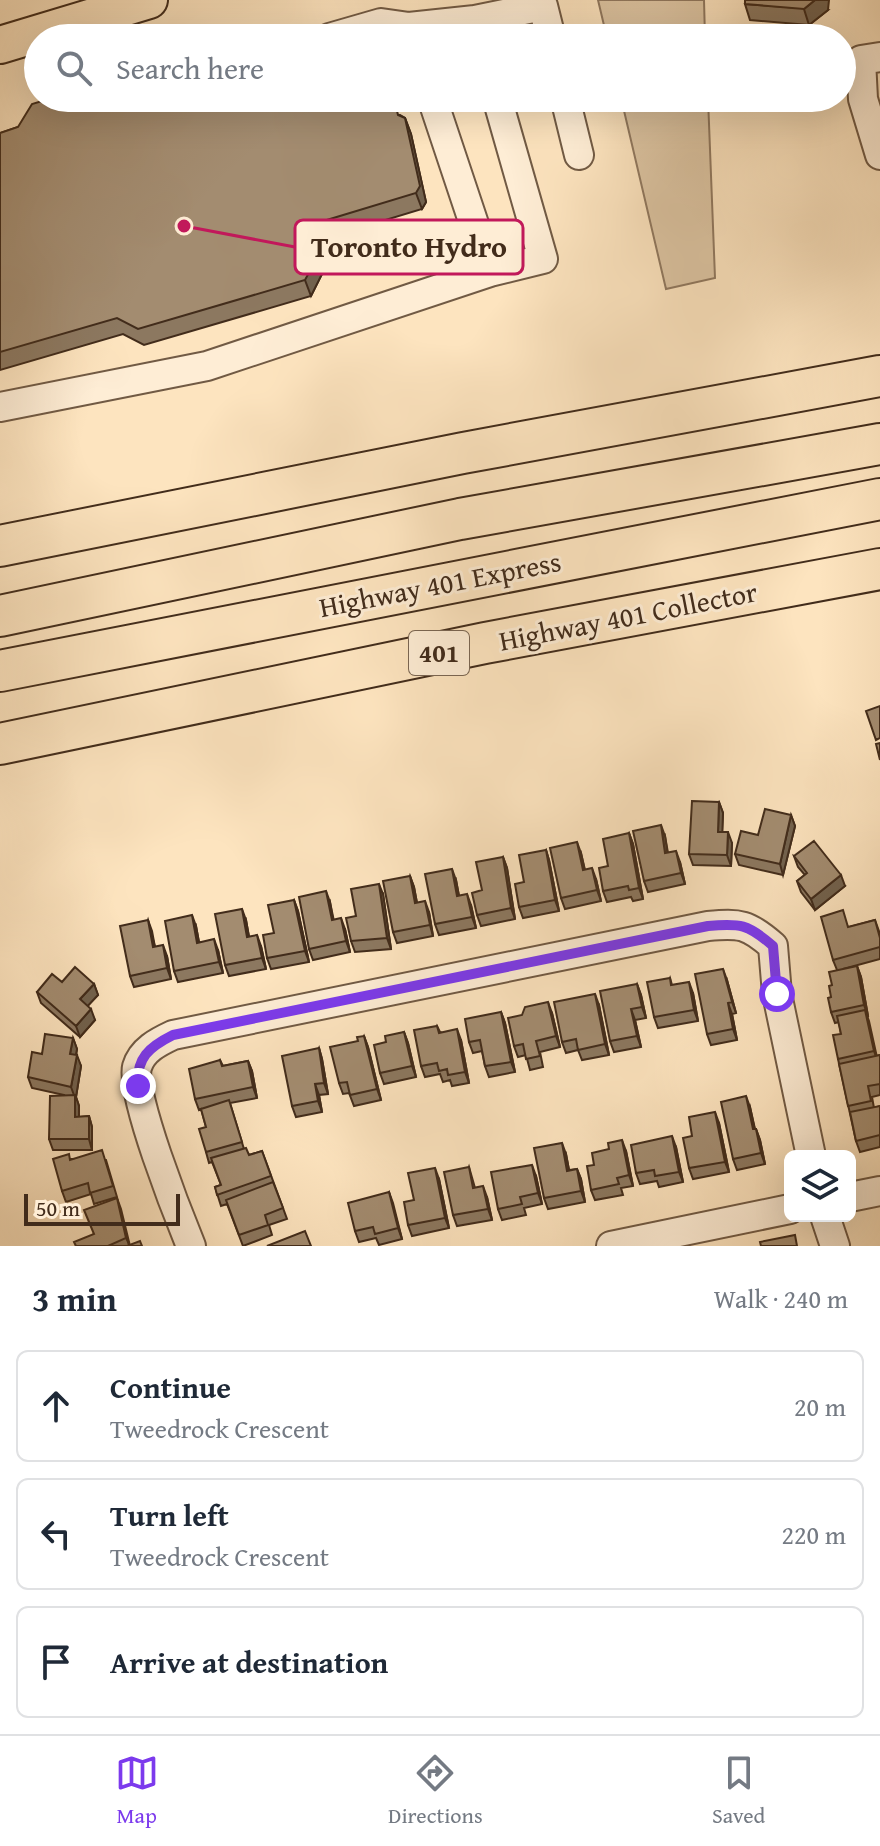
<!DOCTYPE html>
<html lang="en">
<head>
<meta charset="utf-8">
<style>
  body { margin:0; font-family:"Gentium Book Plus",serif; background:#f6f6f7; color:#1f2937 }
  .controls { position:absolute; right:24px; bottom:24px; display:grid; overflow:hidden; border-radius:12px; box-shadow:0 8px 32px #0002 }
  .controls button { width:72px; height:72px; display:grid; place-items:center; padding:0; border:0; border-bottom:2px solid #e0e1e3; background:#fff; color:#1f2937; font:40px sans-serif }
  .scale { position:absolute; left:24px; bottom:20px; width:156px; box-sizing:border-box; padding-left:8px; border:4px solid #422c1b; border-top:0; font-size:22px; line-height:28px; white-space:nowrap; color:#422c1b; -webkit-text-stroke:6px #feedd5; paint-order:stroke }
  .stop { position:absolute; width:24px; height:24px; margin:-18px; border:6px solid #7c3aed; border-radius:50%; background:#fff }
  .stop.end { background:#7c3aed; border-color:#fff; box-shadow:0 2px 8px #0008 }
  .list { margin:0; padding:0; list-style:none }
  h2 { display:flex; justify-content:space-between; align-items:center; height:104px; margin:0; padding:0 32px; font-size:34px }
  h2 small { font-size:26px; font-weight:400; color:#747a83 }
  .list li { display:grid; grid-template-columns:52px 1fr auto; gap:24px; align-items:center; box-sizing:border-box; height:112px; margin:0 16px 16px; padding:0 16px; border:2px solid #e0e1e3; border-radius:12px }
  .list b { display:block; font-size:30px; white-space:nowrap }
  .list p { margin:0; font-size:26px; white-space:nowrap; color:#747a83 }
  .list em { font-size:26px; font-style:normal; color:#747a83 }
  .icon { flex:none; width:44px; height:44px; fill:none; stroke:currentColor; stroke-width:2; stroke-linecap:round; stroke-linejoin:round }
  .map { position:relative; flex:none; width:880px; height:1246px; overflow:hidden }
  .search { position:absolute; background:#fff; box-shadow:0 8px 32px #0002; left:24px; right:24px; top:24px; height:88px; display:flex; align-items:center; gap:20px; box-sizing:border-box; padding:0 28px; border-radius:44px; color:#747a83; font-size:30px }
  .sheet { height:488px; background:#fff }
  nav { display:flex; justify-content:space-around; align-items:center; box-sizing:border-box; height:112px; border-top:2px solid #e0e1e3; background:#fff; font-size:22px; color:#747a83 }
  nav a { display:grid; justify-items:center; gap:4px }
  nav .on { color:#7c3aed }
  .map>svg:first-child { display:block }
  .green { fill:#ddc5a3; stroke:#90785f; stroke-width:2 }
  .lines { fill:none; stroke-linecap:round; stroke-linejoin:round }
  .minor-casing { stroke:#715a44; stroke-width:32 }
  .major-casing { stroke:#422c1b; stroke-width:40 }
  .highway-casing { stroke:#422c1b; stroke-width:44 }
  .minor { stroke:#feedd5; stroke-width:28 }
  .major { stroke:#fde4bf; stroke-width:36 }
  .highway { stroke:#fde4bf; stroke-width:40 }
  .wall { fill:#8c7860; stroke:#422c1b; stroke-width:2 }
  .shaded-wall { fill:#72624e; stroke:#422c1b; stroke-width:2 }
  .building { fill:#a38c70; stroke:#422c1b; stroke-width:2 }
  .route { stroke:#7c3aed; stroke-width:10 }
  .labels { text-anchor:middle; stroke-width:6; stroke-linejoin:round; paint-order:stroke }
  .shield { fill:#feedd5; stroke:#7a6653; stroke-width:2 }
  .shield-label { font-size:26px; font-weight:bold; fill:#422c1b }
  .street-label { font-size:28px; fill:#422c1b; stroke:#feedd5 }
  .leader { fill:none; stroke:#c2185b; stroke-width:3 }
  .callout-dot { fill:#c2185b; stroke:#feedd5; stroke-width:3 }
  .callout { fill:#feedd5; stroke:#c2185b; stroke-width:3 }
  .callout-label { font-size:30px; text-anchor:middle; font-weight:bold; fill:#422c1b }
</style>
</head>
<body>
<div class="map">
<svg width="880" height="1246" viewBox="0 0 880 1246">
  <rect width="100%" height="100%" fill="#fde4bf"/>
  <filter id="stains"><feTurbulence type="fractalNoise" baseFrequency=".0025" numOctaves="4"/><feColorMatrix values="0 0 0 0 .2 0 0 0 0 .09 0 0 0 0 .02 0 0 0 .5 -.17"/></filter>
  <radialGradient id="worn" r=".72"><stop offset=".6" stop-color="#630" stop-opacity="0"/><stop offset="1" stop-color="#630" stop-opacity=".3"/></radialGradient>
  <path class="green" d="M598,0H704L705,38H607Z
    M621,98H708L715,278L666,289Z"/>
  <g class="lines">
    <g class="minor-casing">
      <path id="minor" d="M329,38L381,23L409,27L475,20L543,6L551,38
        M880,57L861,60L863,99L880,155
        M565,98L579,155
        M490,272L543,259L497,98
        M0,407L207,366L490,272L432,98
        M850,1197L880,1191
        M825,1216L835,1246
        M191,1246C179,1217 130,1093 137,1067C142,1050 158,1042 173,1035L708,926C740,923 748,924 773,946L777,994L811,1156
        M611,1246L790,1209"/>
    </g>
    <g class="major-casing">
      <path id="major" d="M0,45L149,0"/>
    </g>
    <g class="highway-casing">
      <path id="highway" d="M0,546L463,453L880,376
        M0,616L460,519L880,444
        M0,671L880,499
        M0,744L485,643L880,569"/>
    </g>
    <use href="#minor" class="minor"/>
    <use href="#major" class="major"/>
    <use href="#highway" class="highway"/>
  </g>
  <path class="wall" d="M745,4L828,10L809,25L750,20Z
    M52,98H270L273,109L400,115L405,118L411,134L426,202L422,209L313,242L322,274L311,296L144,345L123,334L0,370V133L18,127Z
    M719,802L723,813L722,832L732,843L731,866L693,865L689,854Z
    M791,815L795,826L783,875L739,865L735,854L758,835Z
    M629,833L633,844L643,899L633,901L631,897L607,902L603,891L608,866Z
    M665,836L668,853L680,862L685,884L648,892L644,881Z
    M546,850L549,860L559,911L523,918L519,907L524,882Z
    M581,853L585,870L596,879L601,901L565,909L561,898Z
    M794,856L845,886L815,910L801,892L797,881L805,875L798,867Z
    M503,857L507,868L515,919L481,926L477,915L482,890Z
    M410,876L414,887L417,903L429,912L433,936L397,943L393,932Z
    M456,880L459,896L471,905L476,928L439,935L435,924Z
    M383,894L391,949L355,952L351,941L356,916Z
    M294,900L298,911L309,962L271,969L267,958L274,933Z
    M330,902L333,920L345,929L350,952L313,960L309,949Z
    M148,920L155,947L167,956L171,979L134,987L130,976Z
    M246,920L249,937L261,946L266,969L229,976L225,965Z
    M875,920L880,934V959L843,969L857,966L861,977L868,1016H867L876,1056L880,1055V1095L872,1097L874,1108L880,1106V1147L860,1152L856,1141L838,1059L841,1034L839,1022L835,1023L831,1012L832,985L837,970L833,960L849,927Z
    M196,926L199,942L218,950L223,973L178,982L174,971Z
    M670,978L672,985L693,993L698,1021L658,1028L654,1017Z
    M727,980L736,1013L732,1014L737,1040L711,1045L707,1034Z
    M62,982L94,984L98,995L87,1006L95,1020L80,1037L41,1003L37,992Z
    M637,984L641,995L646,1018L635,1020L641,1047L614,1052L610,1041Z
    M599,1005L609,1055L582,1060L578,1050L566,1053L562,1042Z
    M501,1012L505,1023L515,1072L489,1077L485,1066L482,1051L473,1053L469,1042Z
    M552,1013L560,1047L540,1052L543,1067L530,1070L526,1055L518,1057L514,1046Z
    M437,1026L440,1032L461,1040L469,1083L452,1086L450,1080L443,1082L440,1074L425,1077L421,1066Z
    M404,1032L408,1043L416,1077L384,1084L380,1073L386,1042Z
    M364,1036L368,1047L381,1100L354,1106L349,1093L343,1094L339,1083Z
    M73,1038L77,1049L76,1055L81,1066L76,1097L79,1106V1117L89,1116L92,1127V1150H53L49,1139L64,1095L32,1088L28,1077L42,1054Z
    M319,1048L322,1059L328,1094L319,1095L322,1112L296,1117L292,1106Z
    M220,1060L223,1066L248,1061L252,1071L257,1098L230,1103L244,1149L249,1155L262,1151L287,1219L269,1225L272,1235L243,1246L227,1204L221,1206L215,1187L221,1185L212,1162L209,1163L206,1152V1127L201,1109L199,1110L195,1099Z
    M750,1107L755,1129H756L760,1140L765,1164L737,1170L733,1159Z
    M719,1123L729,1172L693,1179L689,1168L692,1136Z
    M676,1147L683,1182L659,1187L657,1181L640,1184L636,1173Z
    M626,1151L633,1186L621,1188L623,1195L595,1200L591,1190L594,1165Z
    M566,1154L569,1170L577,1169L581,1179L585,1202L548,1209L544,1198Z
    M71,1159L106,1160L117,1197L94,1204L91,1194L66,1202L62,1191Z
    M469,1167L475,1188L487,1197L492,1220L457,1226L453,1215Z
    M536,1176L542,1204L524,1208L526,1215L502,1220L498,1209Z
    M439,1179L449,1228L412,1236L408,1225L414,1200Z
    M389,1192L402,1239L379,1245L376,1238L359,1242L355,1231Z
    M117,1198L129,1245L142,1246H76L94,1234Z"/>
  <path class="shaded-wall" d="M815,0H829L828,10L809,25L804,9Z
    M405,118L411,134L426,202L422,209L416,193Z
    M307,226L322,274L311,296L305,280Z
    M719,802L723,813L722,843L718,832Z
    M791,815L795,826L783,875L780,864Z
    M661,825L665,836L669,864L665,853Z
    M728,832L732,843L731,866L727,855Z
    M629,833L633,844L643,899L639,888Z
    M577,842L581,853L587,881L583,870Z
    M546,850L549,860L559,911L555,900Z
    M676,851L680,862L685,884L681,873Z
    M503,857L507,868L515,919L511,908Z
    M592,868L596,879L601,901L597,890Z
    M452,869L456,880L461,907L457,896Z
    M841,875L845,886L815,910L811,899Z
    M410,876L414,887L419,914L415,903Z
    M379,884L383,894L391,949L387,938Z
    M326,891L330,902L336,931L332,920Z
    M467,894L471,905L476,928L472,917Z
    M294,900L298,911L309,962L305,951Z
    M425,901L429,912L433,936L430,925Z
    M242,909L246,920L251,948L247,937Z
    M192,915L196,926L201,954L197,943Z
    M341,918L345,929L350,952L346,941Z
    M148,920L152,931L157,958L153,947Z
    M257,935L261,946L266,969L262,958Z
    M214,939L218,950L223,973L219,962Z
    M163,945L167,956L171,979L167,968Z
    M857,966L861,977L868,1016L864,1005Z
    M723,969L727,980L736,1013L732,1002Z
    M689,982L693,993L698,1021L694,1010Z
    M94,984L98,995L84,1010L80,999Z
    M637,984L641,995L646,1018L642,1007Z
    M595,994L599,1005L609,1055L605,1044Z
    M548,1002L552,1013L560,1047L556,1036Z
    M728,1003L732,1014L737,1040L733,1029Z
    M91,1009L95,1020L80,1037L76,1026Z
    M631,1009L635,1020L641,1047L637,1036Z
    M865,1010L869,1021L878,1062L874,1051Z
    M501,1012L505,1023L515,1072L511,1062Z
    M457,1029L461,1040L469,1083L465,1072Z
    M404,1032L408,1043L416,1077L412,1066Z
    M364,1036L368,1047L381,1100L377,1089Z
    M73,1038L77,1049L74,1065L70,1054Z
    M319,1048L322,1059L328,1094L324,1083Z
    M77,1055L81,1066L76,1097L79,1106V1128L75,1117V1098L71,1087Z
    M248,1061L252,1071L257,1098L253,1087Z
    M315,1084L319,1095L322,1112L318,1101Z
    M746,1096L750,1107L757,1140L753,1129Z
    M715,1112L719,1123L729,1172L725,1162Z
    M89,1116L92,1127V1150L89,1139Z
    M756,1129L760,1140L765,1164L761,1153Z
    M672,1136L676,1147L683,1182L679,1172Z
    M622,1140L626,1151L633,1186L629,1175Z
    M562,1143L566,1154L571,1181L567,1171Z
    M532,1165L536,1176L542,1204L538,1193Z
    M435,1168L439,1179L449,1228L445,1218Z
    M577,1169L581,1179L585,1202L581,1191Z
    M483,1186L487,1197L492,1220L488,1209Z
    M389,1192L393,1203L402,1239L398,1228Z
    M117,1198L121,1209L130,1246L126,1238Z"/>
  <path class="building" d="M745,0H815L804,9L745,4Z
    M52,98H269L272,109L311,98H394L398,115L405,118L420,186L416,193L307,226L317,258L305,280L138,329L117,318L0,352V133L18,127L32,104Z
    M880,706V738L876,740L866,711Z
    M880,743V760L876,744Z
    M692,801L719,802L718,832H728L727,855L689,854Z
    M765,809L791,815L780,864L735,854L741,831L758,835Z
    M661,825L665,853L676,851L681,873L644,881L633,831Z
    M629,833L639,888L629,890L628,886L603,891L599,868L608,866L603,839Z
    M814,841L841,875L811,899L797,881L807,873L794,856Z
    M577,842L583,870L592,868L597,890L561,898L550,848Z
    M546,850L555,900L519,907L515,884L524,882L519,855Z
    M503,857L511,908L477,915L472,893L482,890L476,862Z
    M452,869L457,896L467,894L472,917L435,924L425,874Z
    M410,876L415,903L425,901L430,925L393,932L383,881Z
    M379,884L387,938L351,941L346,918L356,916L351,889Z
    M326,891L332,920L341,918L346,941L309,949L299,897Z
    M294,900L305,951L267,958L263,935L274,933L268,905Z
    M242,909L247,937L257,935L262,958L225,965L215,914Z
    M843,910L848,927L875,920L880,938V947L833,960L821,917Z
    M192,915L197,943L214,939L219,962L174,971L165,921Z
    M148,920L153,947L163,945L167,968L130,976L120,926Z
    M857,966L864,1005L831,1012L828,998L831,997L829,986L832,985L829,972Z
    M75,967L94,984L80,999L91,1009L76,1026L37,992L52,974L62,982Z
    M723,969L732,1002L728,1003L733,1029L707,1034L695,974Z
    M670,978L671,985L689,982L694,1010L654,1017L647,982Z
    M637,984L642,1007L631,1009L637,1036L610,1041L600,991Z
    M595,994L605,1044L578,1050L576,1039L562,1042L554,1002Z
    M548,1002L556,1036L536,1041L540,1056L526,1059L523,1044L514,1046L508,1018L522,1015L525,1007Z
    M865,1010L874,1051L838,1059L833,1035L841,1034L837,1016Z
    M501,1012L511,1062L485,1066L480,1040L469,1042L465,1019Z
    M437,1026L439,1033L457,1029L465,1072L448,1075L447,1069L439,1071L437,1063L421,1066L414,1030Z
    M404,1032L412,1066L380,1073L374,1045L386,1042L385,1036Z
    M45,1034L73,1038L70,1054L77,1055L71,1087L28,1077L32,1052L42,1054Z
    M364,1036L377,1089L350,1095L347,1082L339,1083L330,1047L358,1041L357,1037Z
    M319,1048L324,1083L315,1084L318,1101L292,1106L282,1056Z
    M880,1055V1084L868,1086L871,1101L848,1106L839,1064Z
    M220,1060L222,1066L248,1061L253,1087L195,1099L189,1069Z
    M75,1095V1117L89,1116V1139H49L50,1096Z
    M746,1096L753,1129H756L761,1153L733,1159L721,1102Z
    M229,1100L242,1142L206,1152L199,1129L206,1127L201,1109Z
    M880,1106V1135L856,1141L850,1112Z
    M715,1112L725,1162L689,1168L683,1138L692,1136L689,1117Z
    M672,1136L679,1172L655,1176L654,1170L636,1173L631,1145Z
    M622,1140L629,1175L617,1178L619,1184L591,1190L587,1166L594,1165L592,1153L609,1149L608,1143Z
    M562,1143L567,1171L577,1169L581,1191L544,1198L534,1148Z
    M246,1148L249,1155L262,1151L271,1176L217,1195L215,1187L221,1185L211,1158Z
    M102,1150L113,1186L90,1193L88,1183L62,1191L53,1159L69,1154L70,1160Z
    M532,1165L538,1193L520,1197L522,1204L498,1209L491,1172Z
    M469,1167L473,1188L483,1186L488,1209L453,1215L444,1172Z
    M435,1168L445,1218L408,1225L404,1202L414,1200L408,1173Z
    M273,1182L283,1208L265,1215L268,1225L239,1235L226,1200Z
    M389,1192L398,1228L375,1234L373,1227L355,1231L348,1203Z
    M117,1198L126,1238L108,1246H76L74,1242L94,1234L84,1210Z
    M305,1231L311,1246H267Z
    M795,1235L797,1246H761L760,1242Z
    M140,1241L142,1246H127Z"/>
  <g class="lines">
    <path class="route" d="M138,1086C136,1058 149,1047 173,1035L708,926C740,923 748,924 773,946L777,994"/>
  </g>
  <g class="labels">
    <rect class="shield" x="409" y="631" width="60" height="44" rx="6"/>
    <g class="shield-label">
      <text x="439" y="662">401</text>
    </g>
    <g class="street-label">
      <text transform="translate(440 584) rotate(-11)" y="10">Highway 401 Express</text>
      <text transform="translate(628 616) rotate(-11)" y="10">Highway 401 Collector</text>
    </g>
  </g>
  <path class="leader" d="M184 226L295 247"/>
  <circle class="callout-dot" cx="184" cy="226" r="8"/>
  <rect class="callout" x="295" y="220" width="228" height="54" rx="8"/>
  <g class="callout-label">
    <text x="409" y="257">Toronto Hydro</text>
  </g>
  <rect width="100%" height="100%" filter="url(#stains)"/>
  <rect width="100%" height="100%" fill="url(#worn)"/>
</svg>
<div class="controls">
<button><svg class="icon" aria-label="layers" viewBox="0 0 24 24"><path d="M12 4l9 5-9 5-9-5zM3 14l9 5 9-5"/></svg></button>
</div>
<div class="scale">50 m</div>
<div class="stop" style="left:777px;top:994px"></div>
<div class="stop end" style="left:138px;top:1086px"></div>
<div class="search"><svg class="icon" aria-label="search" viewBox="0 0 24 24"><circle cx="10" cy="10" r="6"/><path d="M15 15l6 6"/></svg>Search here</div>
</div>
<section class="sheet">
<h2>3 min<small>Walk · 240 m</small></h2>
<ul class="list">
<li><svg class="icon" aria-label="ahead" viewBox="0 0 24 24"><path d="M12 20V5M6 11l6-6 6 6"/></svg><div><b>Continue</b><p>Tweedrock Crescent</p></div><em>20 m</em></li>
<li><svg class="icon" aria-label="left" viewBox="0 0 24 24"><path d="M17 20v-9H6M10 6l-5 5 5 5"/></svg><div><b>Turn left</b><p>Tweedrock Crescent</p></div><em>220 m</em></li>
<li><svg class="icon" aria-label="arrive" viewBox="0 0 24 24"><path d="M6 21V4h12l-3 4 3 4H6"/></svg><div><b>Arrive at destination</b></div></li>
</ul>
</section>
<nav>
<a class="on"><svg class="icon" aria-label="map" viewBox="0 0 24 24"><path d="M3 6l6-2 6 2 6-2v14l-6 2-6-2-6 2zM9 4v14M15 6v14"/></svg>Map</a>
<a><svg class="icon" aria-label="directions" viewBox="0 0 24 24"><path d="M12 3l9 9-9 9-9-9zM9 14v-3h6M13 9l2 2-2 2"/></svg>Directions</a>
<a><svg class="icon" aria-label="saved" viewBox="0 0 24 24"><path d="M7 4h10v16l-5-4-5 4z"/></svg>Saved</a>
</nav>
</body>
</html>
